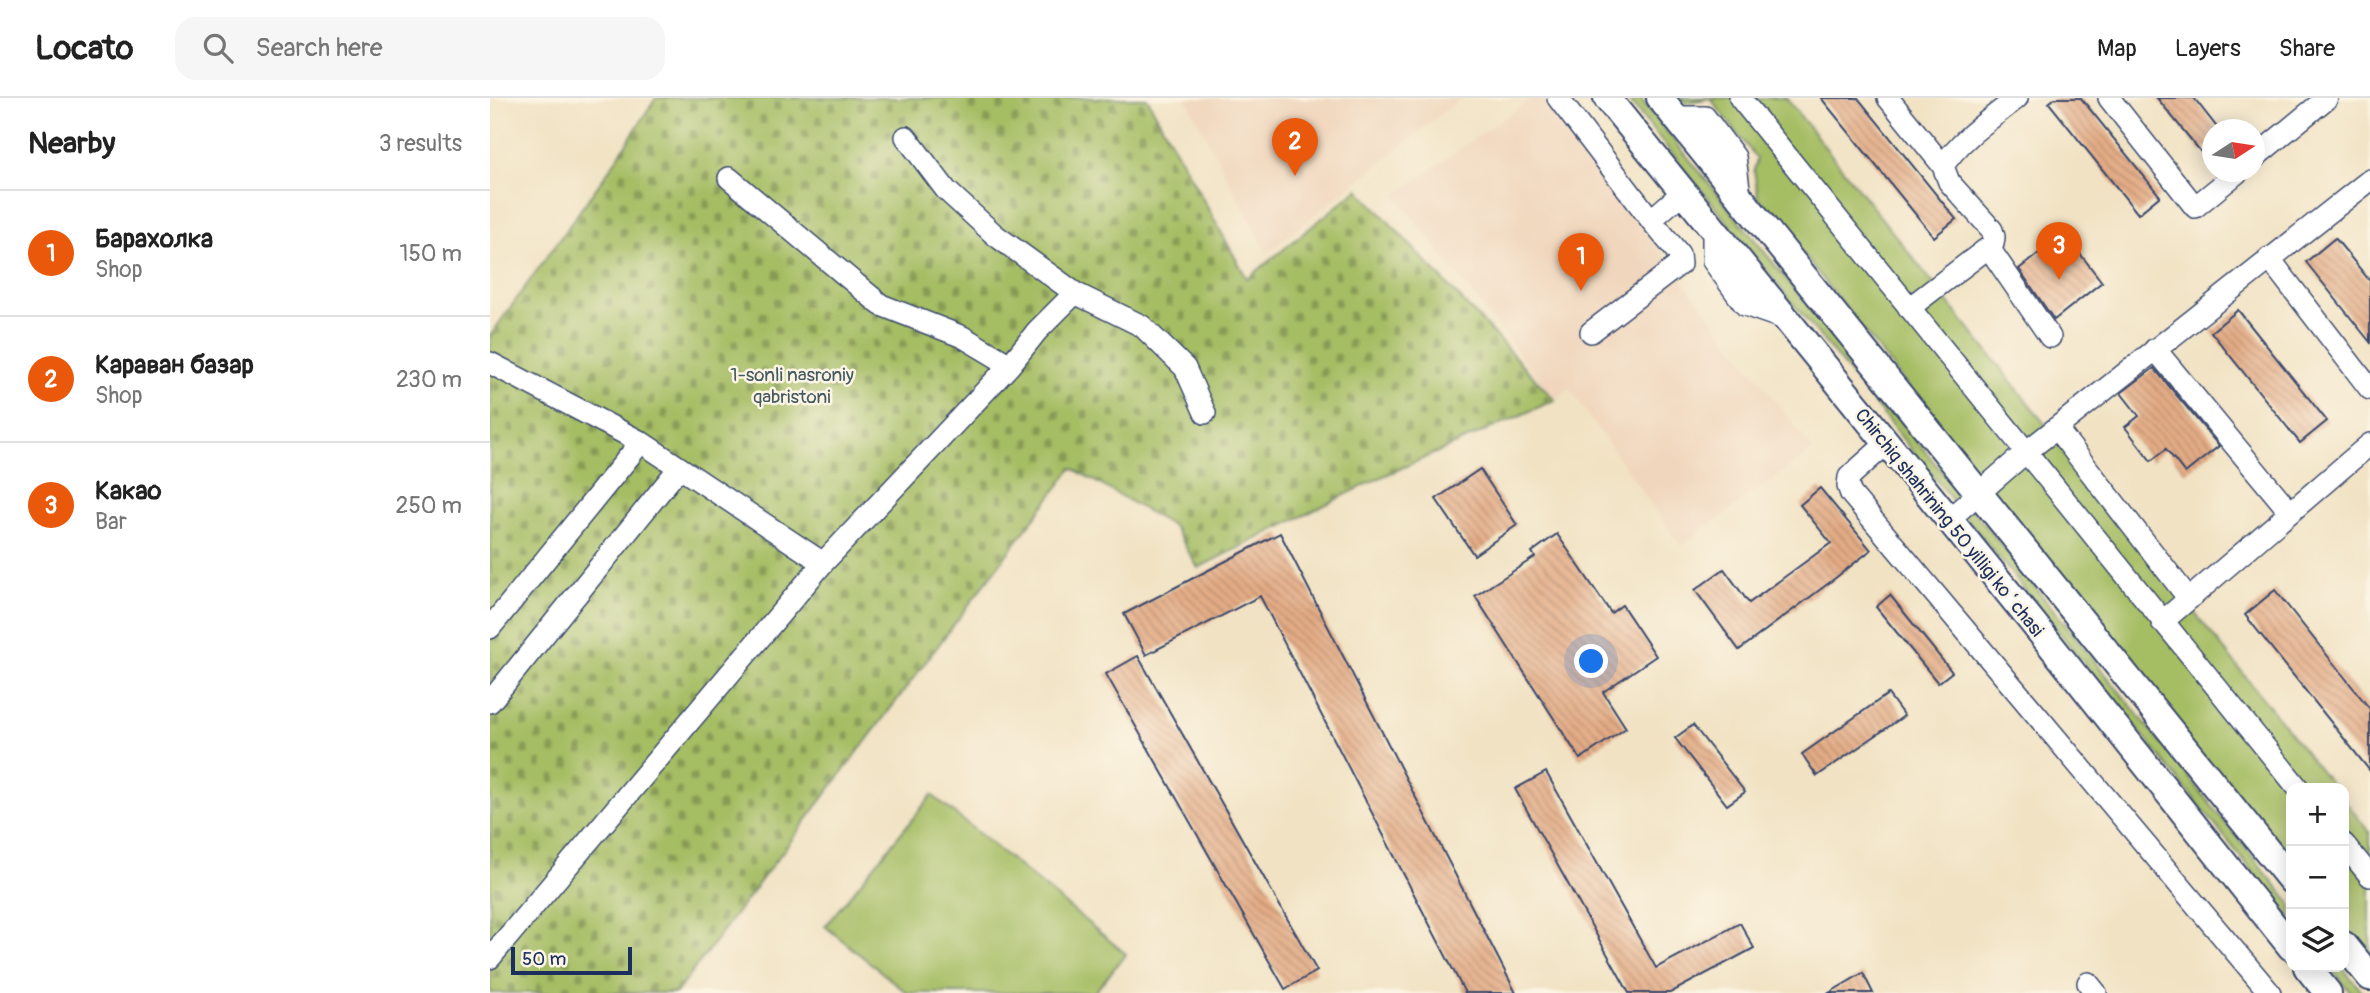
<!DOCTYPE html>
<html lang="en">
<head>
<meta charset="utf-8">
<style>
  body { margin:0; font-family:Pangolin,sans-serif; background:#f6f6f6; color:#222 }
  .controls { position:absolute; right:21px; bottom:21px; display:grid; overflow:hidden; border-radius:14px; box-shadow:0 4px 18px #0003 }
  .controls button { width:63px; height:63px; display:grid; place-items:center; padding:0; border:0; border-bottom:2px solid #e0e0e0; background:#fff; color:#222; font:35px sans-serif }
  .compass { position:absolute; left:1712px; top:21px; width:63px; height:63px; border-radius:50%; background:#fff; box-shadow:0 4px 18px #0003; rotate:78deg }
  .scale { position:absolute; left:21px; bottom:18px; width:121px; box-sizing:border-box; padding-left:7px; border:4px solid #1b2f5e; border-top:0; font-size:19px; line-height:24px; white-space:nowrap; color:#1b2f5e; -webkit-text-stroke:5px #fcf5e5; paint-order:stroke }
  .you { position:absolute; left:1102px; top:564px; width:24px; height:24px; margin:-18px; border:5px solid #fff; border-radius:50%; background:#1a73e8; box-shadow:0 0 0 10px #1a73e833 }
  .badge { display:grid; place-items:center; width:46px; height:46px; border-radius:50%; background:#ea580c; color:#fff; font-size:23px; font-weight:700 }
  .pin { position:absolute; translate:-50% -58px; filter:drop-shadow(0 2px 4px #0008) }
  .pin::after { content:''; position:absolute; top:37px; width:24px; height:21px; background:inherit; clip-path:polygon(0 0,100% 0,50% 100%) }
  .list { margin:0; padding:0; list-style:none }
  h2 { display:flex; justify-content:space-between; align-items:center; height:91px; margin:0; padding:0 28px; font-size:30px }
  h2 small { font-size:23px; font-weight:400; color:#767676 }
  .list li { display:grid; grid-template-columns:46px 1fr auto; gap:21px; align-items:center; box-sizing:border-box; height:126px; padding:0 28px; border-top:2px solid #e0e0e0 }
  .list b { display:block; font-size:26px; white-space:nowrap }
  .list p { margin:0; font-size:23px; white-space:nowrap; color:#767676 }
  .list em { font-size:23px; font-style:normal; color:#767676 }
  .icon { flex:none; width:38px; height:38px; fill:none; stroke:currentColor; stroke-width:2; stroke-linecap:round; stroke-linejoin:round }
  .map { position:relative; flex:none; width:1880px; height:895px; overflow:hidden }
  header { display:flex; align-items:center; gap:42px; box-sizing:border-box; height:98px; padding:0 35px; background:#fff; border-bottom:2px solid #e0e0e0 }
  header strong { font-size:33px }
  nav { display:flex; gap:38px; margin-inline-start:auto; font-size:24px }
  .search { width:490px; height:63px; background:#f6f6f6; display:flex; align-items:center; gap:18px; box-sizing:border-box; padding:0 24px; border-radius:21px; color:#767676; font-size:26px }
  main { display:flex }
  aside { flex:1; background:#fff }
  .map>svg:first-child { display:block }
  .built { fill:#f0d6bc }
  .grass { fill:#a5bd63; stroke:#607660; stroke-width:2 }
  .cemetery { fill:url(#cemetery-stones); stroke:#607660; stroke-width:2 }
  .building { fill:url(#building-back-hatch) }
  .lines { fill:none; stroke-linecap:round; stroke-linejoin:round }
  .minor-casing { stroke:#3b4a6d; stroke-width:24 }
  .major-casing { stroke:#3b4a6d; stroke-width:30 }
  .minor { stroke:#fff; stroke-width:21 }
  .major { stroke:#fff; stroke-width:26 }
  .labels { text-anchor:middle; stroke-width:5; stroke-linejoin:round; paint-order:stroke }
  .park-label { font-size:19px; fill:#445a60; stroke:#fcf5e5 }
  .street-label { font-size:19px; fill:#1b2f5e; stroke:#fcf5e5 }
</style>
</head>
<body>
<header>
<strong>Locato</strong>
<div class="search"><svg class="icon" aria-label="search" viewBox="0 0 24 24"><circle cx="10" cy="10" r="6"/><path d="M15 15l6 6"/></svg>Search here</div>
<nav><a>Map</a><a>Layers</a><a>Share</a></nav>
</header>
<main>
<aside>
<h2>Nearby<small>3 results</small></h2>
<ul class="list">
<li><span class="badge">1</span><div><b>Барахолка</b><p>Shop</p></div><em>150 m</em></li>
<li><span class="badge">2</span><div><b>Караван базар</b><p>Shop</p></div><em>230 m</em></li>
<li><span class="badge">3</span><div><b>Какао</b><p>Bar</p></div><em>250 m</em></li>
</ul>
</aside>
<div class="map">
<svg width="1880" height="895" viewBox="0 0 1880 895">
  <defs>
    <pattern id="cemetery-stones" width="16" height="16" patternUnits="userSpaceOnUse" patternTransform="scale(1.75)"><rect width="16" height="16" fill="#a5bd63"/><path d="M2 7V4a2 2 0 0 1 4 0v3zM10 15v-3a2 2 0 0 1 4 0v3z" fill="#869a55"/></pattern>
    <pattern id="building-back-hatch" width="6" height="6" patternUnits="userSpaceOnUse" patternTransform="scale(1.75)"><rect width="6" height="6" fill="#e4ac85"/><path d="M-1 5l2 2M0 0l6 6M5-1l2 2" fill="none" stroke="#b88c70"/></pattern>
  </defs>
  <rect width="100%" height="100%" fill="#fcf5e5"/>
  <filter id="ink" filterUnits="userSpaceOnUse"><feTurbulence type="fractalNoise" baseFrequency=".0143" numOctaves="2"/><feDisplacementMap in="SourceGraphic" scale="14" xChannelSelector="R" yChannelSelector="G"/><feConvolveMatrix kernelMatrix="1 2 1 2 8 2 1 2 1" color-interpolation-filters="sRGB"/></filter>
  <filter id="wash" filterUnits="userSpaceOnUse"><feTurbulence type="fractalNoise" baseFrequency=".00686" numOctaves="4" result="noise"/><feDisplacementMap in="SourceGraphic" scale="28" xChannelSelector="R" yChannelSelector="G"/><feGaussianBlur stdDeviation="1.57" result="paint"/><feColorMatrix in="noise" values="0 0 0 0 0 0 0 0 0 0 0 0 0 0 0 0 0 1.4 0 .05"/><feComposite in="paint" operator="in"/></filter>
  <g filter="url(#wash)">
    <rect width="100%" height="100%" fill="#f1e2c3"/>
    <path class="built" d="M696,0H971L777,155Z
      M1042,0H1053L1323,352L1191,448L1079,290L1065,302L905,97Z"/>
    <path class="grass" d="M1137,0H1150L1801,806V821Z
      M1191,0H1296L1844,690H1801V774L1268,99L1264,72L1267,61L1220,0L1195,5Z
      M442,697L636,856L604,895H417L335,828Z
      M1854,702L1880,735V874L1854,841Z
      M1840,869H1852L1873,895H1861Z"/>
    <path class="cemetery" d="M166,0H657L757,181L868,91L1065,302L889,380L708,470L684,429L582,370L186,895H0V238L122,68Z"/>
    <g id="blocks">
      <path class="building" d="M1331,0H1368L1466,121L1444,139Z
        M1565,0H1591L1670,98L1648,116L1559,5Z
        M1667,0H1704L1729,32H1723V45L1711,54Z
        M1574,135L1612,184L1564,222L1529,171Z
        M1845,140L1880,183V244L1816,164Z
        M1748,212L1837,323L1810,345L1721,234Z
        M1664,270L1729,348L1695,375L1676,351L1661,363L1635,329L1649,318L1631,295Z
        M990,371L1027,427L984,457L946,401Z
        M1330,390L1381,452L1339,485L1249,552L1205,492L1234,471L1259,505L1341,445L1310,407Z
        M790,435L1026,895H975L770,498L656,557L634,516Z
        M1067,436L1121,515L1132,507L1166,558L1113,594L1136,630L1090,661L985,498L1045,459L1042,454Z
        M1785,492L1880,611V673L1755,517Z
        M1400,497L1462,574L1448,585L1386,509Z
        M648,558L827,873L795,891L616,576Z
        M1398,596L1414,618L1327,678L1312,656Z
        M1203,627L1255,694L1237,707L1185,640Z
        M1056,674L1166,870L1250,825L1264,850L1180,895H1139L1025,691Z
        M1373,875L1383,895H1339Z"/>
    </g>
  </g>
  <g filter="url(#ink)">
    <use href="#blocks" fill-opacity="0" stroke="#3b4a6d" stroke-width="2"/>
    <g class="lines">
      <g class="minor-casing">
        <path id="minor" d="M1068,0L1161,122L1193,94
          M1250,0L1808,690
          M1398,0L1453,68
          M1619,0L1705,109L1748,74
          M1186,19H1215L1245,59L1250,98
          M416,39L456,92L505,137L585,195
          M1764,60L1837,0
          M239,80L391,207L473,239L520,267
          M1223,130V163L1255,207L1298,222
          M1499,150L1560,239
          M1779,160L1880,291
          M1419,210L1503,146L1504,139L1502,132L1459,84L1453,68C1471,40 1501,21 1527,0
          M1101,234L1190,166L1189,156L1161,122
          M1665,251L1800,414
          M0,265L151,344L333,465
          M1566,330L1699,501
          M1396,346L1359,379L1358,388L1361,396L1780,895
          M1458,422L1536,354L1880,82
          M1672,524L1880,346
          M0,530L151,344
          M0,604L189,370
          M1854,746L1880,778
          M0,860L333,465L520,267L547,233L585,195L652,228L695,270L715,315
          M1598,885L1606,895"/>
      </g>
      <g class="major-casing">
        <path id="major" d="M1117,0L1543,525L1801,849
          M1170,0L1801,782
          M1854,847L1880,879
          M1817,869L1838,895"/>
      </g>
      <use href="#minor" class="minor"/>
      <use href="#major" class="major"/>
    </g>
  </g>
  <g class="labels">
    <g class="park-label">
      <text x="302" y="283">1-sonli nasroniy<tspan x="302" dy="22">qabristoni</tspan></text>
    </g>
    <g class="street-label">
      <text transform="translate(1460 424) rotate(51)" y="7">Chirchiq shahrining 50 yilligi koʻchasi</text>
    </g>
  </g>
</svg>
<div class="controls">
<button>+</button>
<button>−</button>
<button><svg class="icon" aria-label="layers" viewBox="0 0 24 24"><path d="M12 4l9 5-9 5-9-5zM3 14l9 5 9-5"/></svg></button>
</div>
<svg class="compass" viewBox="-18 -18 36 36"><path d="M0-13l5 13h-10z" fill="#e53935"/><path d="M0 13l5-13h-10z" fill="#767676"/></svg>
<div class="scale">50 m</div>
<div class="you"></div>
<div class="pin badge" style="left:1091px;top:193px">1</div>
<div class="pin badge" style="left:805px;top:78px">2</div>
<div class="pin badge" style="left:1569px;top:182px">3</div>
</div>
</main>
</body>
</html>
